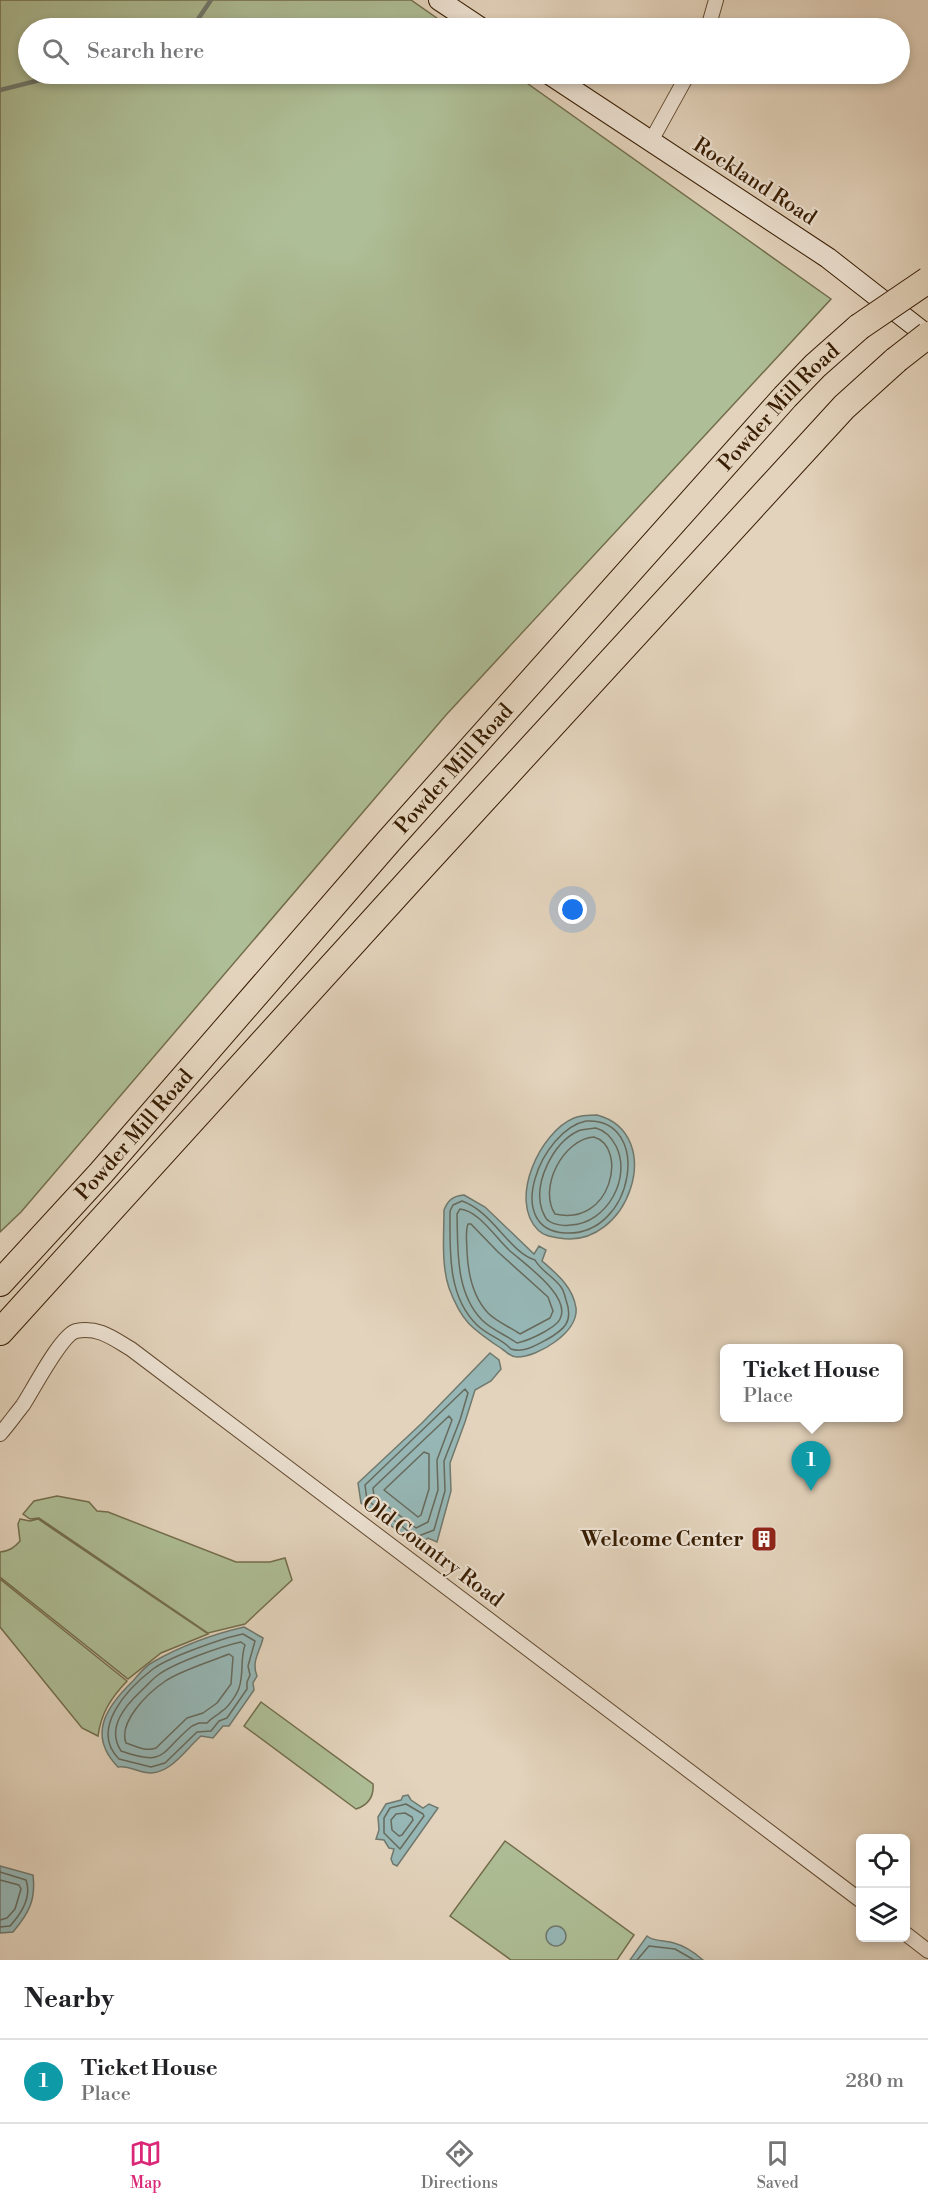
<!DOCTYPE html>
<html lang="en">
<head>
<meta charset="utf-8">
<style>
  body { margin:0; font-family:"Libre Bodoni",serif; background:#f2f2f2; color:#202124 }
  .controls { position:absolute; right:18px; bottom:18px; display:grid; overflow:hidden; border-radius:9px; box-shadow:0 3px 9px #0003 }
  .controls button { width:54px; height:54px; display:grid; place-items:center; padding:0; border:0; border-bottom:2px solid #e0e0e0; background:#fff; color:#202124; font:30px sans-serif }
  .you { position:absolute; left:573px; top:910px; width:21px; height:21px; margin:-15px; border:4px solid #fff; border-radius:50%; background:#1a73e8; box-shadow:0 0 0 9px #1a73e833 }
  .badge { display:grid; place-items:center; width:39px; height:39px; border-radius:50%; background:#db2777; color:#fff; font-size:20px; font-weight:700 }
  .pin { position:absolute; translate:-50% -50px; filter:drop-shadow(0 2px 3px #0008) }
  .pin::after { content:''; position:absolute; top:32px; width:21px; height:18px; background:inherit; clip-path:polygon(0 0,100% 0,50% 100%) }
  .popup { position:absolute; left:720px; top:1344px; width:183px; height:78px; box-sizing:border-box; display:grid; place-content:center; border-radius:9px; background:#fff; filter:drop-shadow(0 2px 4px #0005); font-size:20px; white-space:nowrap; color:#757577 }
  .popup b { font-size:22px; color:#202124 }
  .popup::after { content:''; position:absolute; left:50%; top:100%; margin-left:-12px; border:12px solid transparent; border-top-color:#fff }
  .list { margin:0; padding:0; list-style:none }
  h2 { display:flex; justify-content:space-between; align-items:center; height:78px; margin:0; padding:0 24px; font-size:26px }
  h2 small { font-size:20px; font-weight:400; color:#757577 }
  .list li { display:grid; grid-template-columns:39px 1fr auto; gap:18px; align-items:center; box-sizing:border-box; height:84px; padding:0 24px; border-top:2px solid #e0e0e0 }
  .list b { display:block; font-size:22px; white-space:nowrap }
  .list p { margin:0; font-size:20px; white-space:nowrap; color:#757577 }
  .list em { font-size:20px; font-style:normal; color:#757577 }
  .icon { flex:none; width:33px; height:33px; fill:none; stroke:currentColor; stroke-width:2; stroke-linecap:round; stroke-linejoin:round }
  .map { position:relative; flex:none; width:928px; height:1960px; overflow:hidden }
  .search { position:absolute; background:#fff; box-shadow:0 3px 9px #0003; left:18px; right:18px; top:18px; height:66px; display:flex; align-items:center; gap:15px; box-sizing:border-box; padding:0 21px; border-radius:33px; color:#757577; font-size:22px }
  .sheet { height:162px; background:#fff }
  nav { display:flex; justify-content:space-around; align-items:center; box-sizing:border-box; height:84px; border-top:2px solid #e0e0e0; background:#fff; font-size:16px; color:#757577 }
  nav a { display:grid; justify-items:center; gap:3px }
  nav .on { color:#db2777 }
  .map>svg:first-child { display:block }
  .green { fill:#aebe96; stroke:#736e4c; stroke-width:1.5 }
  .water { fill:#96b7b6; stroke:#70796e; stroke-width:1.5 }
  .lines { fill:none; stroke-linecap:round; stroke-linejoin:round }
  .shore { stroke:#676a5c; stroke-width:1.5 }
  .stream { stroke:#70796e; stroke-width:4.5 }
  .street-casing { stroke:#634a30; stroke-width:16 }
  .secondary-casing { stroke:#381d02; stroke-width:22 }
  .highway-casing { stroke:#381d02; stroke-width:28 }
  .street { stroke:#ede2d3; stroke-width:14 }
  .secondary { stroke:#ede2d3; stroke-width:20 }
  .highway { stroke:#e3d3bc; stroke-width:26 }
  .highway-bridge-casing { stroke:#381d02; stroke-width:28; stroke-linecap:butt }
  .highway-bridge { stroke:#e3d3bc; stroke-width:26 }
  .labels { text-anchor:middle; stroke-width:4.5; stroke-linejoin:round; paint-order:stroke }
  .street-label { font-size:21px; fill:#381d02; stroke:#ede2d3 }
  .poi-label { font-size:21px; font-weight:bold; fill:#381d02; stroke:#ede2d3; text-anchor:end }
</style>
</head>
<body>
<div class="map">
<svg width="928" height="1960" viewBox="0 0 928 1960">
  <rect width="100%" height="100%" fill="#e3d3bc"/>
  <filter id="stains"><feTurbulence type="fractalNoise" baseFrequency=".00333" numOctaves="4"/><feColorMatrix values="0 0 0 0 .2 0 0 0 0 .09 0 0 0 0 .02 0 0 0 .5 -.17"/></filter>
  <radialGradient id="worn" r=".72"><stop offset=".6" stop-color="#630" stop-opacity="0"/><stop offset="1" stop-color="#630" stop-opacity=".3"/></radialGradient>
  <path class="green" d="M0,0H411L451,28H28V74H514L831,299L446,715L21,1212L0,1232Z
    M57,1496L89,1502L97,1511L108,1512L236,1562H270L285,1558L292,1580L245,1624L208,1633L39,1518L30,1519L23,1514L34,1501Z
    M20,1519L30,1521L38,1519L208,1634L161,1653L128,1679L0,1577V1552C9,1551 14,1548 20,1541L18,1524Z
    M0,1579L127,1681C111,1698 101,1713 98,1736L82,1728L0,1627Z
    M261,1702L373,1784C374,1796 368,1805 356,1809L244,1726Z
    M505,1841L634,1935L617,1960H511L450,1916Z"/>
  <path class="water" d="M597,1115C668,1134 628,1251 559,1238C552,1237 544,1236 538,1230C508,1200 540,1132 574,1118C581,1115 590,1115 597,1115Z
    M464,1195L485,1207L534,1254L539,1246L546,1250L542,1261C557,1274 573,1287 576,1308C579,1332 538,1357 517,1357C510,1357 507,1352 502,1349C473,1329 462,1323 449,1288C441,1264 444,1235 444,1210C448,1200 453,1196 464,1195Z
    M490,1353L499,1360L501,1369L491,1381L475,1390L465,1422L450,1463L451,1491L437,1542L428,1538L418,1546L361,1503L358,1483L422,1423Z
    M244,1627L263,1638C260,1652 251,1661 257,1676L253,1683L254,1690L229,1726H223L213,1738L201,1736C186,1749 172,1772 151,1773C139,1773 129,1765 118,1767C87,1735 106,1707 133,1681C139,1674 145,1666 153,1662C181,1646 214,1634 244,1627Z
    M408,1795L411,1800L423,1808L429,1804L438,1808L397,1866L393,1864L391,1859L394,1849L389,1848L384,1840L376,1839L379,1830L378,1817L386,1804L401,1800L403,1796Z
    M0,1866L33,1875C36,1900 29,1913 13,1932L0,1933Z
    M546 1936a10 10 0 1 1 20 0a10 10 0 1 1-20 0Z
    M647,1936C654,1942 665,1940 674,1943C685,1946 695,1953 703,1960H630Z"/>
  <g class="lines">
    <path class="shore" d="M586,1121C653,1117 635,1237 565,1233C502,1229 541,1130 586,1121Z
      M596,1128C606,1131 611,1137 616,1146C632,1178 607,1223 571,1225C565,1226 554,1225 549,1221C545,1219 544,1214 542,1210C533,1183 553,1143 578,1131C583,1129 590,1129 596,1128Z
      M594,1137C628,1147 612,1227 555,1214C538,1188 563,1139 594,1137Z
      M462,1201C492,1211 510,1253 535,1260C541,1271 554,1277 561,1287C564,1291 565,1296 566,1300C574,1322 564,1330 546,1340C535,1346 523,1353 511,1349C502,1339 487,1335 477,1325C447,1296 450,1250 450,1211L453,1205Z
      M460,1209C479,1211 495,1237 509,1250C523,1263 572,1296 560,1319C557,1325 552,1327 546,1331C537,1336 527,1341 517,1343C506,1335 492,1330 482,1320C455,1292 458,1249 457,1214Z
      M468,1224H471L498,1252L548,1297L553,1311L550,1318L520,1334C510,1327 497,1322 488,1313C473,1297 468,1273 467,1252C467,1243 465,1232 468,1224Z
      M465,1389L468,1393L460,1420L444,1461L445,1491L434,1530L416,1537L367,1500L365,1485Z
      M449,1416L452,1420L437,1460L438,1490L428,1522L416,1528L374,1496L373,1488Z
      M424,1452L429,1454V1489L421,1515L418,1517L384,1490Z
      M243,1634L255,1641L248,1666L250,1675L247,1682V1689L227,1718L219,1721L211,1731L197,1732L165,1763L151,1767L119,1759C89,1729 128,1688 153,1669C169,1657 223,1638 243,1634Z
      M241,1642L245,1645C240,1659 244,1674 239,1688C237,1694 228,1708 222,1711C217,1716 212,1717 207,1723H199L192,1726C159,1753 167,1767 121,1751C106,1728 125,1706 141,1691C147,1686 152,1679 158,1675C174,1663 222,1646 241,1642Z
      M229,1654L233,1657L231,1684L217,1703L203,1713L187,1718L156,1748C145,1752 136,1746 126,1743C118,1722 148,1693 164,1682C179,1671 210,1662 229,1654Z
      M406,1804L423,1814L424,1816L400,1849L384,1833V1818L390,1808Z
      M405,1813L412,1817L413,1820L402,1835L399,1836L392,1830L391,1820L396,1814Z
      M0,1872L26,1880C32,1897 21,1914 10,1926L0,1927
      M0,1880L19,1885L21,1889L15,1909L7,1918L0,1920
      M637,1960L649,1946L675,1949L694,1960"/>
    <path class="stream" d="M192,28L211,0
      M0,90L64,74"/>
    <g class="street-casing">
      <path id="street" d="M708,28L716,0
        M651,141L688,74
        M0,1434C8,1425 15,1415 23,1405C33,1390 61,1335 76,1331C98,1326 114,1339 131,1349L860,1900
        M906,1934L928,1951"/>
    </g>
    <g class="secondary-casing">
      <path id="secondary" d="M439,0L481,28
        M549,74L828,258L928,336"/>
    </g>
    <g class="highway-casing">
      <g id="highway">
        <path id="s1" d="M0,1283L101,1173L388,842L785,397L815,366L859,327"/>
        <path d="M0,1332L421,868L844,407L896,360"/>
      </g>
    </g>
    <use href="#street" class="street"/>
    <use href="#secondary" class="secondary"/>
    <use href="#highway" class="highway"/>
    <g class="highway-bridge-casing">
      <path id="highway-bridge" d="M859,327L928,280
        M896,360L928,335"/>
    </g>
    <use href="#highway-bridge" class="highway-bridge"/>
  </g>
  <defs>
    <g id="building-square" transform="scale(1.35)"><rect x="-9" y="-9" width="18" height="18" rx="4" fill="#8f2418" stroke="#ede2d3"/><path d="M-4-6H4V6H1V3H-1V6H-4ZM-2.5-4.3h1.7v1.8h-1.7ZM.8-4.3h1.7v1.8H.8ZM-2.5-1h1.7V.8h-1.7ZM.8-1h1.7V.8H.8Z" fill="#fff"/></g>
  </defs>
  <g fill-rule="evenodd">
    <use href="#building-square" x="764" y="1539"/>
  </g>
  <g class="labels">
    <g class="street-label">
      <text transform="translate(755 181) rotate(33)" y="7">Rockland Road</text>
      <text dy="7" stroke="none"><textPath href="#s1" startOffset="1172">Powder Mill Road</textPath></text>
      <text dy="7" stroke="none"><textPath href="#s1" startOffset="686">Powder Mill Road</textPath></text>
      <text dy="7" stroke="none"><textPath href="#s1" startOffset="200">Powder Mill Road</textPath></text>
      <text transform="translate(433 1551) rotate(37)" y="7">Old Country Road</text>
    </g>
    <g class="poi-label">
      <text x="744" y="1546">Welcome Center</text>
    </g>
  </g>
  <rect width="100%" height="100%" filter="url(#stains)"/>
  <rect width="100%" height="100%" fill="url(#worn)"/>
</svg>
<div class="controls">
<button><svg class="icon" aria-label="locate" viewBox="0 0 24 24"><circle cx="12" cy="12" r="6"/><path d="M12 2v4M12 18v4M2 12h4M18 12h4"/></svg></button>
<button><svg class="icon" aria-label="layers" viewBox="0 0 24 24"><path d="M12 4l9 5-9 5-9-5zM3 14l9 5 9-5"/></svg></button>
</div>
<div class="you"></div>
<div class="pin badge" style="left:811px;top:1491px;background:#0f9aa8">1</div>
<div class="popup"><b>Ticket House</b>Place</div>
<div class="search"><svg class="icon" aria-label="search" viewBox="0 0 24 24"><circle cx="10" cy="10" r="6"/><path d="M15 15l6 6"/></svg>Search here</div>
</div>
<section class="sheet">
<h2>Nearby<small></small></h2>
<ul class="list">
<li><span class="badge" style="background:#0f9aa8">1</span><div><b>Ticket House</b><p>Place</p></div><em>280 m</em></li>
</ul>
</section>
<nav>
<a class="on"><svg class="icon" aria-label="map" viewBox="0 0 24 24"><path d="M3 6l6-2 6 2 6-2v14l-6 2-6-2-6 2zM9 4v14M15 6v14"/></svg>Map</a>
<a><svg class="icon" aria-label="directions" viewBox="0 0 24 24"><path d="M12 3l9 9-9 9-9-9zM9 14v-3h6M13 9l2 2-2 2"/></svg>Directions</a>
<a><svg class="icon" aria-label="saved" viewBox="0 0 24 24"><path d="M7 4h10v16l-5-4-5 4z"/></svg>Saved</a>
</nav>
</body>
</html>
